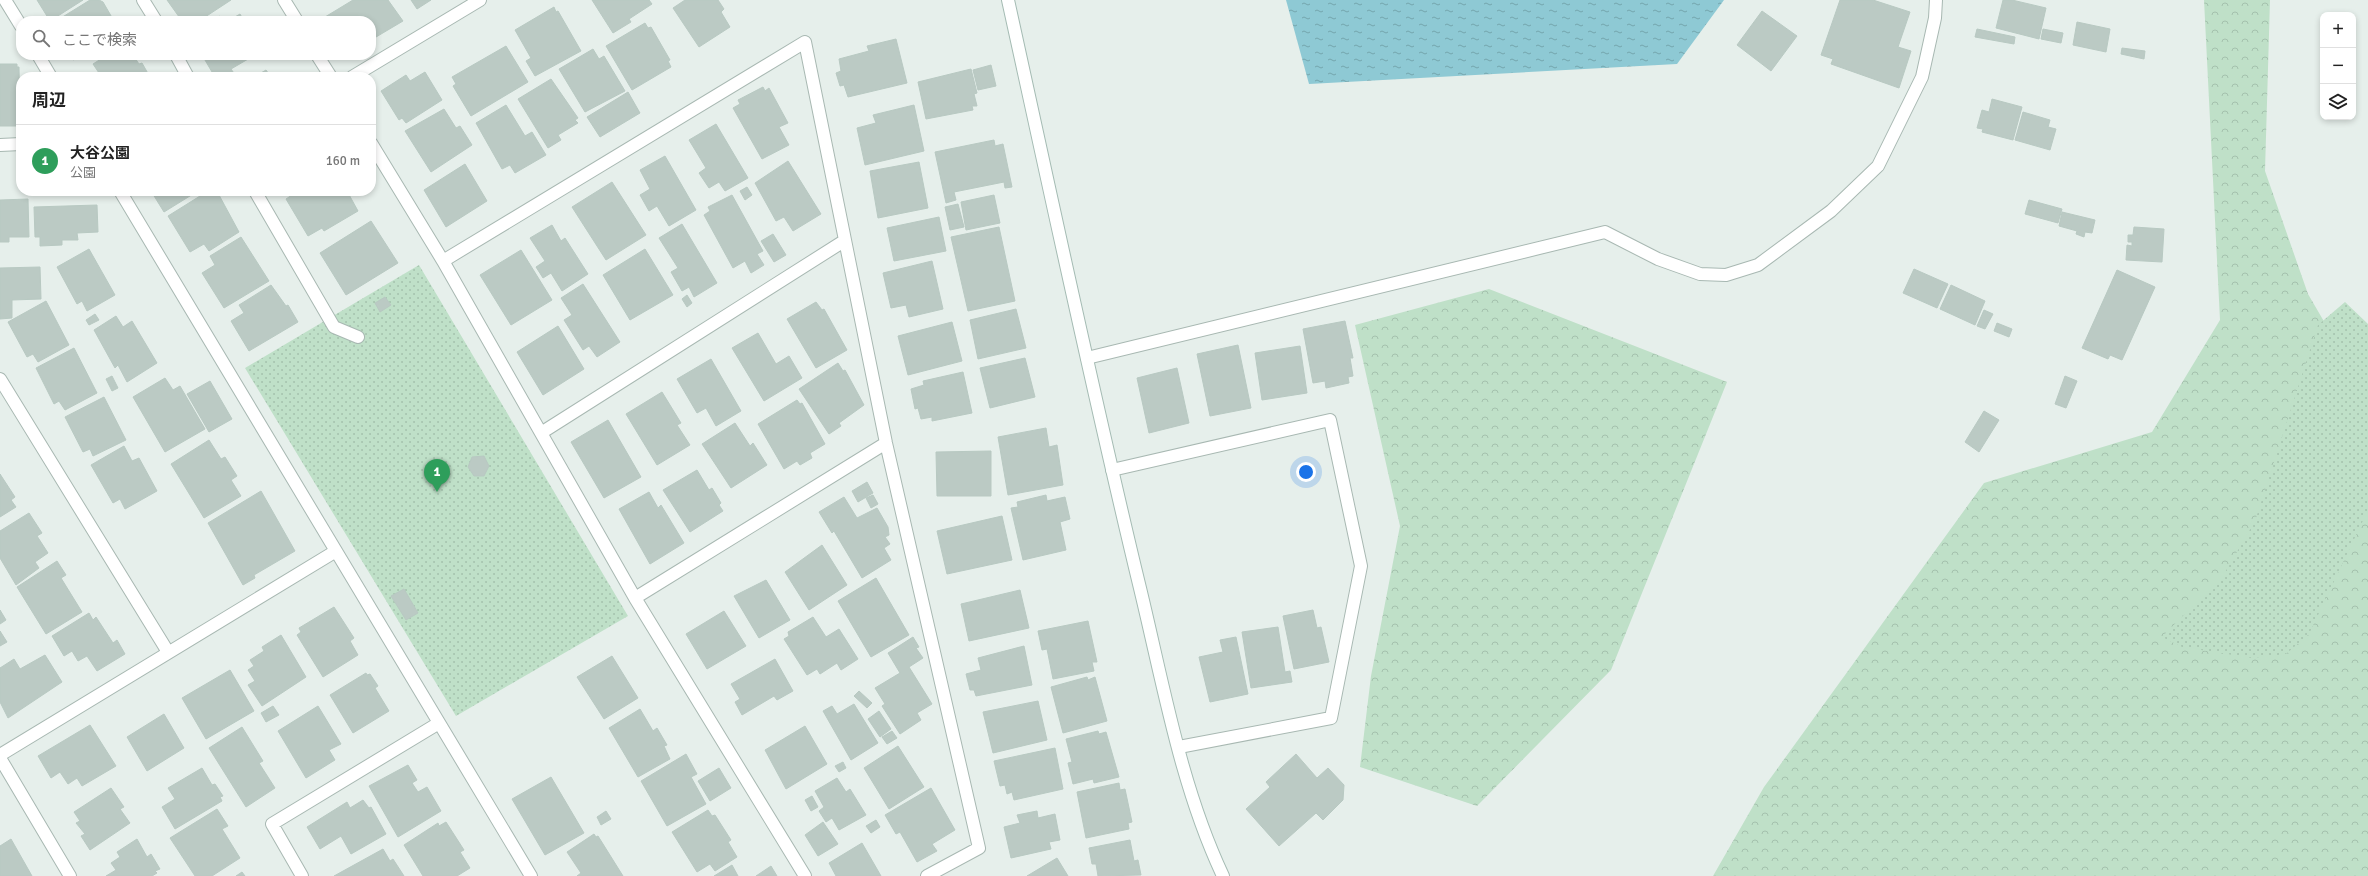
<!DOCTYPE html>
<html lang="ja">
<head>
<meta charset="utf-8">
<style>
  body { margin:0; font-family:Signika,"Noto Sans JP",sans-serif; background:#f6f6f6; color:#222 }
  .controls { position:absolute; right:12px; top:12px; display:grid; overflow:hidden; border-radius:8px; box-shadow:0 2px 6px #0003 }
  .controls button { width:36px; height:36px; display:grid; place-items:center; padding:0; border:0; border-bottom:1px solid #e0e0e0; background:#fff; color:#222; font:20px sans-serif }
  .you { position:absolute; left:1306px; top:472px; width:14px; height:14px; margin:-10px; border:3px solid #fff; border-radius:50%; background:#1a73e8; box-shadow:0 0 0 6px #1a73e833 }
  .badge { display:grid; place-items:center; width:26px; height:26px; border-radius:50%; background:#804e3d; color:#fff; font-size:13px; font-weight:700 }
  .pin { position:absolute; translate:-50% -33px; filter:drop-shadow(0 1px 2px #0008) }
  .pin::after { content:''; position:absolute; top:21px; width:14px; height:12px; background:inherit; clip-path:polygon(0 0,100% 0,50% 100%) }
  .list { margin:0; padding:0; list-style:none }
  h2 { display:flex; justify-content:space-between; align-items:center; height:52px; margin:0; padding:0 16px; font-size:17px }
  h2 small { font-size:13px; font-weight:400; color:#767676 }
  .list li { display:grid; grid-template-columns:26px 1fr auto; gap:12px; align-items:center; box-sizing:border-box; height:72px; padding:0 16px; border-top:1px solid #e0e0e0 }
  .list b { display:block; font-size:15px; white-space:nowrap }
  .list p { margin:0; font-size:13px; white-space:nowrap; color:#767676 }
  .list em { font-size:13px; font-style:normal; color:#767676 }
  .icon { flex:none; width:22px; height:22px; fill:none; stroke:currentColor; stroke-width:2; stroke-linecap:round; stroke-linejoin:round }
  .map { position:relative; flex:none; width:2368px; height:876px; overflow:hidden }
  .search { position:absolute; background:#fff; box-shadow:0 2px 6px #0003; left:16px; top:16px; width:360px; height:44px; display:flex; align-items:center; gap:10px; box-sizing:border-box; padding:0 14px; border-radius:16px; color:#767676; font-size:15px }
  .panel { position:absolute; background:#fff; box-shadow:0 2px 6px #0003; left:16px; top:72px; width:360px; height:124px; border-radius:16px }
  .map>svg:first-child { display:block }
  .forest { fill:url(#forest-crowns) }
  .park { fill:url(#park-dots) }
  .water { fill:url(#water-ripples) }
  .building { fill:#bbcac4; stroke:#b8c9c2 }
  .lines { fill:none; stroke-linecap:round; stroke-linejoin:round }
  .street-casing { stroke:#a8b8b2; stroke-width:14 }
  .secondary-casing { stroke:#a4bbb3; stroke-width:14 }
  .street { stroke:#fff; stroke-width:12 }
  .secondary { stroke:#fff; stroke-width:12 }
</style>
</head>
<body>
<div class="map">
<svg width="2368" height="876" viewBox="0 0 2368 876">
  <defs>
    <pattern id="forest-crowns" width="20" height="18" patternUnits="userSpaceOnUse"><rect width="20" height="18" fill="#bfe0c8"/><path d="M2 6a3 3 0 1 1 6 0M12 15a3 3 0 1 1 6 0" fill="none" stroke="#a4c1ad"/></pattern>
    <pattern id="park-dots" width="8" height="8" patternUnits="userSpaceOnUse"><rect width="8" height="8" fill="#bfe0c8"/><path d="M2 2h.1M6 6h.1" fill="none" stroke="#a4c1ad" stroke-width="1.8" stroke-linecap="round"/></pattern>
    <pattern id="water-ripples" width="26" height="14" patternUnits="userSpaceOnUse"><rect width="26" height="14" fill="#8ec9d4"/><path d="M2 4q2-2 4 0t4 0M15 11q2-2 4 0t4 0" fill="none" stroke="#74a5ad"/></pattern>
  </defs>
  <rect width="100%" height="100%" fill="#e6efeb"/>
  <path class="forest" d="M2204,0H2270L2265,171L2308,294L2368,397V876H1713L1764,787L1984,483L2152,432L2220,320Z
    M1489,289L1727,382L1611,670L1477,806L1360,767L1371,676L1400,526L1355,325Z"/>
  <path class="park" d="M419,265L628,616L456,716L245,368Z
    M2345,302L2368,324V510L2309,634L2286,654L2252,658L2182,647L2162,637L2224,574L2255,521L2318,325Z"/>
  <path class="water" d="M1286,0H1724L1677,64L1309,84Z"/>
  <path class="building" d="M37,0H83L50,21Z
    M90,0H99L103,2L114,21H56Z
    M167,0H231L199,21H182Z
    M353,0H388L403,21L371,40V21H328L325,17Z
    M411,0H431L417,9Z
    M592,0H649L652,4L629,19L631,22L613,33Z
    M685,0H718L724,9L721,12L730,27L699,47L673,8Z
    M1840,0H1873L1910,12L1898,47L1911,51L1899,88L1831,64L1833,59L1821,55Z
    M2003,0H2012L2046,8L2039,39L1996,28Z
    M554,7L556,12L558,11L581,51L535,76L526,61L531,58L515,30Z
    M1762,11L1797,36L1771,71L1737,45Z
    M240,14L244,21H228Z
    M220,16L223,21H212Z
    M2077,22L2110,29L2106,52L2073,45Z
    M645,23L648,28L651,27L670,60L668,61L671,67L632,90L606,46Z
    M1977,29L2015,37L2014,44L1975,37Z
    M2043,29L2063,33L2061,43L2041,39Z
    M896,39L907,83L848,97L844,85L840,86L836,73L841,71L839,59L869,51L867,46Z
    M506,46L528,82L471,116L453,86L456,84L452,77Z
    M2122,48L2145,51L2144,59L2121,54Z
    M593,49L599,59L604,56L625,91L585,112L559,69Z
    M70,55H83L73,60Z
    M107,55H133L139,64L142,63L150,77H92L99,73L93,64Z
    M202,55H255L231,69L236,76L233,77H215Z
    M0,64H17V67H19L20,126H0Z
    M991,65L996,86L978,90L973,70Z
    M971,69L977,93L974,94L977,106H972L973,110L926,119L918,82Z
    M266,70L271,77H254Z
    M425,72L442,100L406,123L402,118L399,120L381,91L406,75L410,81Z
    M551,79L578,118L575,120L578,123L558,135L561,140L548,148L518,99Z
    M763,87L765,91L769,88L788,123L779,127L789,145L762,159L733,108L740,104L738,100Z
    M628,92L640,113L600,137L587,117Z
    M1992,99L2022,107L2013,140L1982,132L1983,129L1977,128L1982,110L1989,112Z
    M506,105L525,136L532,132L546,155L515,173L510,165L502,169L476,123Z
    M914,105L924,151L865,165L857,128L876,123L873,115Z
    M444,109L456,128L460,126L472,145L431,172L405,131Z
    M2023,112L2050,120L2048,127L2056,129L2050,150L2015,140Z
    M716,124L748,178L725,191L719,182L709,188L699,173L706,168L689,140Z
    M994,140L995,146L1003,144L1012,187L1005,188L1004,182L954,192L956,200L946,203L935,152Z
    M665,156L696,210L669,226L657,206L649,211L640,195L650,189L640,170Z
    M788,161L821,214L793,231L784,217L776,221L755,183Z
    M919,162L928,208L878,218L870,171Z
    M465,164L487,201L446,227L424,190Z
    M612,182L646,235L606,260L572,207Z
    M747,187L752,195L745,200L740,191Z
    M151,191H198L164,212Z
    M208,191H214L217,195H219L239,232L209,251L204,244L190,252L168,216Z
    M298,191H347L358,211L324,231L322,228L308,236L286,199Z
    M732,195L763,251L757,254L764,265L751,273L745,261L733,268L704,215L710,211L708,207Z
    M994,195L1000,223L966,230L961,202Z
    M28,199L29,237H9V242H0V200Z
    M2029,200L2062,209L2058,223L2025,214Z
    M958,204L964,227L950,230L945,207Z
    M97,205L98,232L77,233L78,240H62V245L40,246V237H35L34,207Z
    M2062,212L2095,220L2092,233L2085,232L2084,237L2076,234L2077,231L2059,226Z
    M939,217L946,251L894,261L887,228Z
    M371,221L398,263L346,295L320,253Z
    M682,224L717,283L694,297L689,287L682,291L671,272L678,268L659,238Z
    M552,225L561,241L565,238L588,274L562,291L551,273L543,278L536,267L545,261L530,238Z
    M999,227L1015,301L968,311L951,237Z
    M2134,227L2164,229L2162,262L2126,260L2127,245L2132,246V242H2128V235H2133Z
    M773,234L786,255L774,262L761,241Z
    M241,237L269,281L224,308L202,273L215,265L210,256Z
    M89,249L115,295L87,311L82,301L77,304L57,267Z
    M645,249L673,295L630,320L603,275Z
    M521,250L552,300L511,325L480,275Z
    M932,261L943,309L909,317L906,305L891,308L883,273Z
    M40,267L41,299L12,300V318L0,319V268Z
    M1914,269L1948,284L1937,308L1903,293Z
    M2117,270L2155,287L2122,360L2110,355L2108,359L2082,348Z
    M583,284L620,342L597,357L589,346L583,350L564,320L572,315L561,298Z
    M271,285L286,306L288,305L298,322L249,351L231,321L244,313L239,305Z
    M1951,285L1985,301L1975,325L1940,309Z
    M687,295L692,303L687,307L682,299Z
    M385,297L391,305L380,312L375,303Z
    M46,301L69,345L38,362L33,354L27,357L8,322Z
    M816,302L822,310L824,309L847,350L816,368L787,319Z
    M1016,309L1026,348L978,359L970,320Z
    M1984,310L1993,314L1985,329L1977,326Z
    M95,314L99,320L89,325L86,320Z
    M116,316L123,327L132,321L157,363L127,382L118,365L115,368L94,330Z
    M1345,321L1353,358H1350L1353,376L1348,377L1349,383L1326,388L1325,381L1313,383L1303,329Z
    M952,322L962,361L908,375L898,336Z
    M1997,323L2012,329L2009,337L1994,331Z
    M558,326L584,369L543,395L517,352Z
    M758,333L776,364L789,356L802,378L764,401L732,348Z
    M1238,345L1251,408L1210,416L1197,354Z
    M1300,346L1307,393L1262,400L1255,353Z
    M74,348L97,393L65,410L59,401L54,404L36,368Z
    M1025,358L1035,397L990,408L980,368Z
    M711,359L741,411L716,426L706,408L697,413L677,379Z
    M838,363L843,371L845,370L864,405L839,423L841,426L829,434L799,389Z
    M1177,368L1189,423L1149,433L1137,378Z
    M963,372L972,413L932,421V417L921,419L918,408L915,409L911,389L924,385L923,381Z
    M112,376L118,388L112,391L106,379Z
    M2065,376L2077,381L2066,408L2055,404Z
    M165,378L173,390L180,386L205,429L165,452L133,397Z
    M210,381L232,419L209,432L187,394Z
    M662,392L681,423L677,425L690,445L657,465L626,414Z
    M104,397L126,440L93,456L90,449L83,452L65,417Z
    M797,400L800,404L802,403L825,444L810,453L812,458L800,465L797,461L784,469L758,424Z
    M1984,411L1999,420L1979,452L1965,442Z
    M608,420L641,477L604,498L571,442Z
    M735,423L750,446L753,443L767,465L731,488L702,444Z
    M1046,428L1049,447L1057,445L1063,485L1008,495L998,437Z
    M209,440L221,459L225,457L237,476L231,480L241,496L204,518L171,464Z
    M124,446L132,461L139,458L157,491L125,509L120,499L113,503L91,465Z
    M991,451V496H937L936,452Z
    M484,456L489,466L484,476H474L468,467L472,457Z
    M697,470L709,490L712,488L721,503L719,505L723,511L690,532L663,490Z
    M0,474L15,497L11,500L16,507L0,517Z
    M867,482L873,493L858,502L852,491Z
    M261,491L295,551L254,575L255,578L243,585L208,523Z
    M649,492L658,508L661,505L684,543L650,564L619,509Z
    M873,495L878,504L871,508L866,498Z
    M1046,495L1047,501L1065,497L1070,519L1060,522L1066,550L1023,560L1011,508L1018,507L1017,502Z
    M844,497L857,518L877,508L888,527L889,535L885,537L890,544L884,548L891,560L862,578L834,531L832,533L819,512Z
    M29,513L42,533L37,536L48,553L35,562L39,568L16,585L0,558V531Z
    M1002,516L1012,560L947,574L937,531Z
    M822,545L847,585L809,610L785,572Z
    M57,561L66,575L61,578L82,612L46,634L17,587Z
    M876,578L909,635L871,657L838,601Z
    M766,580L790,620L759,638L734,596Z
    M404,589L418,613L406,620L391,596Z
    M1020,590L1029,628L969,641L961,604Z
    M334,607L354,638L350,641L358,655L323,677L297,635L301,632L299,628Z
    M0,610L6,620L0,624Z
    M1313,610L1317,628L1321,627L1329,662L1294,669L1283,616Z
    M724,611L746,646L707,669L686,634Z
    M89,613L93,620L96,617L113,643L117,640L125,654L97,671L87,656L78,661L72,651L64,656L52,636Z
    M813,617L826,637L839,629L858,659L841,670L837,663L820,674L817,669L807,675L784,639L789,636L788,632Z
    M1088,621L1097,662H1092L1094,671L1053,679L1047,649L1042,650L1038,631Z
    M1278,627L1285,672L1290,671L1292,682L1251,688L1242,632Z
    M0,631L7,642L0,646Z
    M281,635L306,677L262,706L248,685L255,681L248,670L254,666L250,660L264,651L262,647Z
    M913,637L919,647L916,648L923,658L909,667L932,704L917,713L921,720L900,734L882,706L885,704L875,688L900,673L888,653Z
    M1236,637L1248,694L1210,702L1199,657L1223,652L1220,640Z
    M1024,646L1032,685L976,696L974,690H970L966,674L981,670L978,658Z
    M45,655L62,682L8,718L0,702V668L14,659L20,669Z
    M612,656L638,698L604,719L577,677Z
    M775,659L793,691L777,700L774,696L742,715L735,702L740,699L731,684Z
    M230,670L254,711L206,739L182,698Z
    M366,673L367,675L370,674L378,686L375,688L389,711L353,733L330,695Z
    M1087,677L1088,680L1095,677L1107,721L1063,733L1051,687Z
    M859,691L872,703L867,708L854,696Z
    M1038,701L1047,740L993,753L983,712Z
    M854,704L878,743L851,760L823,711L832,706L837,714Z
    M273,706L279,715L266,722L261,713Z
    M318,706L341,744L329,750L335,760L306,778L278,731Z
    M640,709L653,731L657,728L667,745L664,746L670,759L638,777L609,728Z
    M879,711L891,729L880,737L868,719Z
    M164,714L184,748L147,771L127,737Z
    M90,725L116,766L82,786L77,778L68,784L60,772L51,778L38,756Z
    M805,726L827,764L786,789L765,750Z
    M242,727L263,761L259,763L275,788L246,807L209,748Z
    M892,731L897,738L887,744L882,737Z
    M1098,731L1099,734L1106,732L1119,777L1094,783L1093,779L1073,784L1068,763L1072,762L1066,739Z
    M898,746L924,787L889,809L864,768Z
    M1055,748L1063,789L1014,800L1012,792L1007,794L1005,785L1000,786L994,761Z
    M686,754L697,774L691,777L706,804L667,826L641,781Z
    M1296,754L1317,778L1328,768L1344,785L1343,800L1323,820L1316,813L1279,846L1246,809L1270,787L1266,782Z
    M843,762L846,768L839,772L835,766Z
    M408,765L417,780L412,783L418,792L427,787L441,811L398,837L369,786Z
    M202,768L212,785L215,784L223,796L220,797L222,801L175,829L162,807L175,799L168,788Z
    M719,768L731,788L710,801L698,781Z
    M551,777L584,833L545,855L512,799Z
    M837,778L846,792L850,789L866,815L839,830L832,818L826,822L819,811L824,807L815,791Z
    M1119,783L1120,790L1125,789L1132,822L1128,823L1129,829L1086,838L1077,792Z
    M111,788L124,807L120,809L130,823L90,850L81,836L85,834L76,823L80,821L74,812Z
    M931,788L955,830L932,844L937,851L917,862L900,832L896,834L885,815Z
    M812,796L818,807L811,811L805,800Z
    M363,800L369,808L371,807L386,834L351,854L341,836L320,849L307,827L347,802L350,808Z
    M217,809L228,826L222,829L240,858L212,876H195L170,838Z
    M708,810L712,816L715,815L731,840L728,842L737,857L715,871L710,864L697,872L672,832Z
    M606,811L611,819L601,825L597,817Z
    M1037,811L1038,818L1055,814L1060,840L1049,842L1051,849L1011,858L1004,827L1020,823L1017,815Z
    M876,820L880,827L871,833L866,826Z
    M446,822L464,850L460,852L470,868L457,876H423L404,845L438,823L439,826Z
    M823,822L838,844L818,856L805,835Z
    M594,834L596,837L598,836L623,876H577L581,873L567,852Z
    M11,839L32,876H0V846Z
    M137,839L147,857L151,854L160,869L155,871L157,873L152,876H106L116,870L111,863L120,857L117,852Z
    M1130,840L1134,861L1138,860L1141,875L1098,876L1096,864H1092L1089,848Z
    M862,843L881,876H836L829,863Z
    M383,849L390,861L393,859L404,876H334Z
    M1057,858L1068,876H1027Z
    M732,865L738,876H714Z
    M771,866L777,876H756Z
    M242,872L245,876H236Z"/>
  <g class="lines">
    <g class="street-casing">
      <path id="street" d="M5,0L21,26
        M143,0L156,21
        M284,0L297,21
        M38,55L51,77
        M176,55L188,77
        M317,55L331,77
        M352,77L480,0
        M371,143L443,261L635,598L805,876
        M0,145L21,144
        M120,191L531,876
        M255,191L334,327L358,337
        M443,261L805,42L886,443L979,848L927,876
        M1087,358L1605,232L1658,259L1700,274L1726,275L1758,265L1831,211L1878,166L1922,77L1935,18L1936,0
        M0,379L168,652
        M541,433L844,241
        M1112,470L1330,420L1361,566L1331,718L1179,747
        M635,598L886,443
        M0,755L336,551
        M0,758L70,876
        M302,876L272,824L439,723"/>
    </g>
    <g class="secondary-casing">
      <path id="secondary" d="M1008,0C1051,195 1092,390 1139,584C1163,682 1180,785 1223,876"/>
    </g>
    <use href="#street" class="street"/>
    <use href="#secondary" class="secondary"/>
  </g>
</svg>
<div class="controls">
<button>+</button>
<button>−</button>
<button><svg class="icon" aria-label="layers" viewBox="0 0 24 24"><path d="M12 4l9 5-9 5-9-5zM3 14l9 5 9-5"/></svg></button>
</div>
<div class="you"></div>
<div class="pin badge" style="left:437px;top:492px;background:#2e9e5b">1</div>
<div class="search"><svg class="icon" aria-label="search" viewBox="0 0 24 24"><circle cx="10" cy="10" r="6"/><path d="M15 15l6 6"/></svg>ここで検索</div>
<section class="panel">
<h2>周辺<small></small></h2>
<ul class="list">
<li><span class="badge" style="background:#2e9e5b">1</span><div><b>大谷公園</b><p>公園</p></div><em>160 m</em></li>
</ul>
</section>
</div>
</body>
</html>
